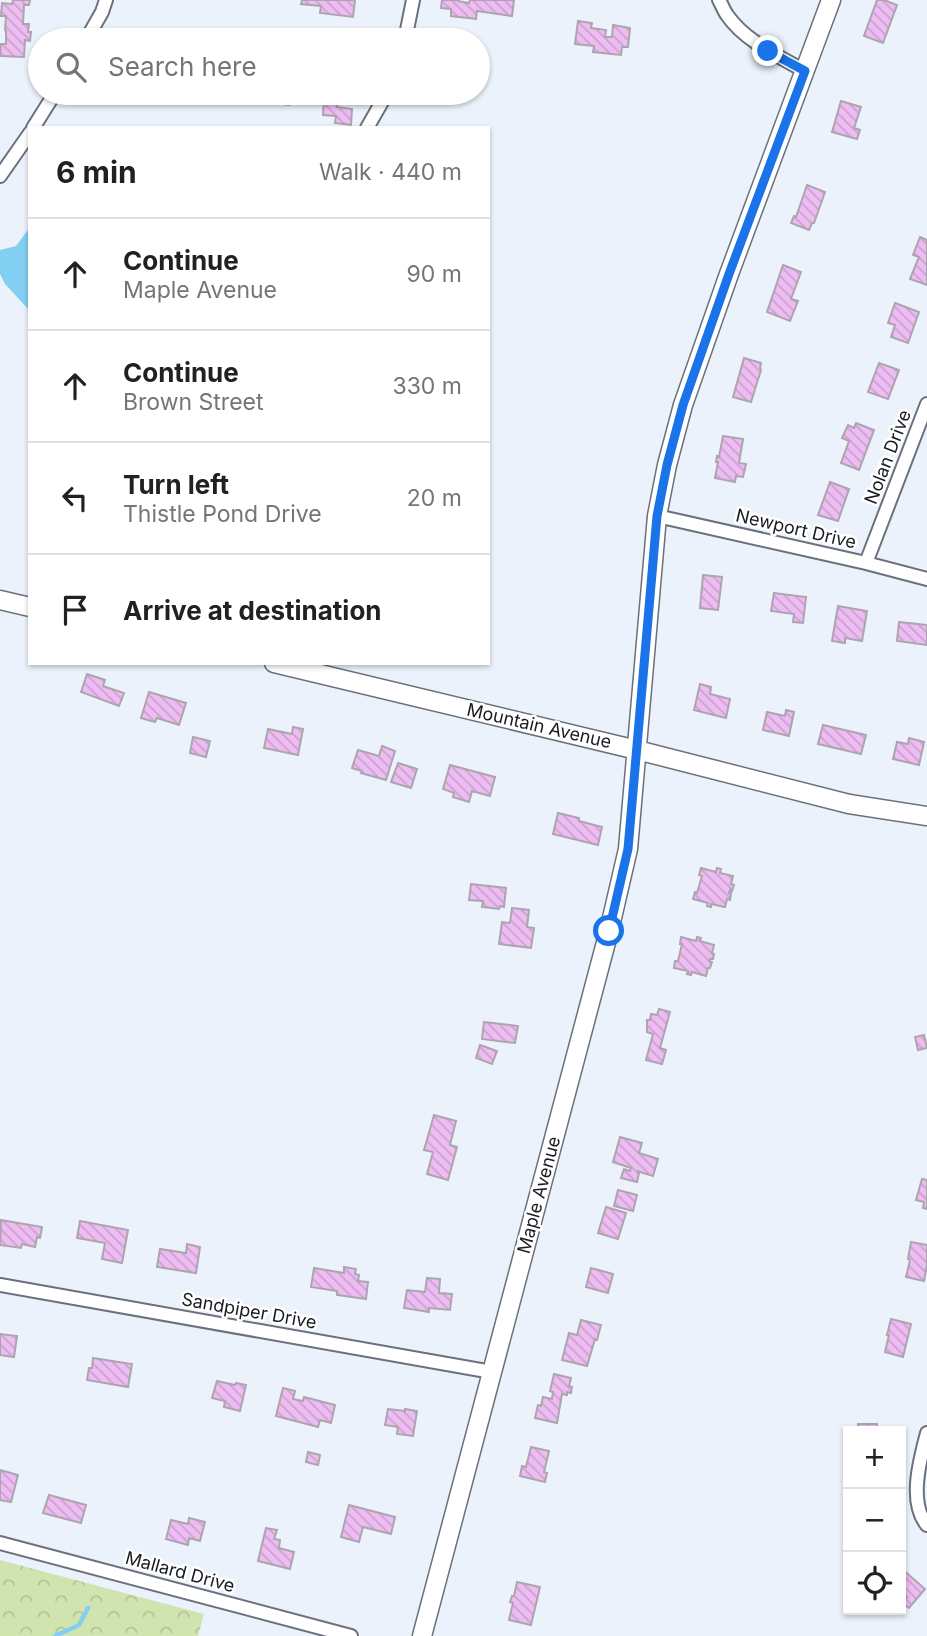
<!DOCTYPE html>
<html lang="en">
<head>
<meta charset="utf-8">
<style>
  body { margin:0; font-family:Inter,sans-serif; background:#f6f6f6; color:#202124 }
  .controls { position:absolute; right:21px; bottom:21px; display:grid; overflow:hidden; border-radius:0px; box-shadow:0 2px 5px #0004 }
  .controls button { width:63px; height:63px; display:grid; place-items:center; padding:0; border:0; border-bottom:2px solid #e0e0e0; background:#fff; color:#202124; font:35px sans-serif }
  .stop { position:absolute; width:21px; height:21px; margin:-16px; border:5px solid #1a73e8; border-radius:50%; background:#fff }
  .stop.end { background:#1a73e8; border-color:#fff; box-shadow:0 2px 7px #0008 }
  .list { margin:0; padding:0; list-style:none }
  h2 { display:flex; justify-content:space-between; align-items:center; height:91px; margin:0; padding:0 28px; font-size:30px }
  h2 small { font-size:23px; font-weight:400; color:#757577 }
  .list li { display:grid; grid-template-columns:46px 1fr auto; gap:21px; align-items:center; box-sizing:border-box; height:112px; padding:0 28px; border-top:2px solid #e0e0e0 }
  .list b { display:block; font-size:26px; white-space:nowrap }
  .list p { margin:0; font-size:23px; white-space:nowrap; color:#757577 }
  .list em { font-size:23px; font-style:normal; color:#757577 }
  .icon { flex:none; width:38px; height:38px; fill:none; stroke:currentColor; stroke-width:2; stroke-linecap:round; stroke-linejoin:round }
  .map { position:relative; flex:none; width:927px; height:1636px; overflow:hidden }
  .search { position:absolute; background:#fff; box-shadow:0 2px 5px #0004; left:28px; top:28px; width:462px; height:77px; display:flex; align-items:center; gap:18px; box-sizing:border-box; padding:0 24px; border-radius:38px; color:#757577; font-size:26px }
  .panel { position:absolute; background:#fff; box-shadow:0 2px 5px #0004; left:28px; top:126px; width:462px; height:539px; border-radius:0px }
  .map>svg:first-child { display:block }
  .park { fill:url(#park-crowns) }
  .water { fill:#82cff2 }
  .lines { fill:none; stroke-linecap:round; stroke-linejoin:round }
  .stream { stroke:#82cff2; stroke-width:4.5 }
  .building { fill:url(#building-back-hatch); stroke:#ada5ad; stroke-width:2 }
  .street-casing { stroke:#6b717a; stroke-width:16 }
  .secondary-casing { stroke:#6b717a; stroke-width:21 }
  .street { stroke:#fff; stroke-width:12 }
  .secondary { stroke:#fff; stroke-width:18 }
  .route { stroke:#1a73e8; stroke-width:9 }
  .labels { text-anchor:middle; stroke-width:5; stroke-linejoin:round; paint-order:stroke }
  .street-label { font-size:18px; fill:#191b1f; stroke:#fff }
</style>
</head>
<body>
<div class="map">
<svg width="927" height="1636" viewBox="0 0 927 1636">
  <defs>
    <pattern id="park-crowns" width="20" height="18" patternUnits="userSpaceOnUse" patternTransform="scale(1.75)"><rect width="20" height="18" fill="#d0e4af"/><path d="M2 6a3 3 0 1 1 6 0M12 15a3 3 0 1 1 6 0" fill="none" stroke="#b2c396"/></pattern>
    <pattern id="building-back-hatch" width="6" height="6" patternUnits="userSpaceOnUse" patternTransform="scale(1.75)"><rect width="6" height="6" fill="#edbcf2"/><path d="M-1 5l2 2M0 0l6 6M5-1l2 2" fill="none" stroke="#cba1cf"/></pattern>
  </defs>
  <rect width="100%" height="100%" fill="#ecf2fc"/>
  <path class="park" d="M0,1560L204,1614L198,1636H0Z"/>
  <path class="water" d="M30,227V311L5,284L0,274V250L16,246Z"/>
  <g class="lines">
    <path class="stream" d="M55,1636L79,1625L88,1608"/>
  </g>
  <path class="building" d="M13,0H30L29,5H24L23,24H29L28,32H31L30,41L25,40L24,57L0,56L1,44H6V31L5,30L6,16H1L2,3L12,4Z
    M302,0H355L353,17L320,13L321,6L301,4Z
    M442,0H458V1L469,3L470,0H514L512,16L477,11L476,19L451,16V9L441,8Z
    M877,0H884L897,5L883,43L864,36Z
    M578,21L592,23L591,28L606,30L605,37H612L613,25L630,28L628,47H622L621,55L593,52L594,46L575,44Z
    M265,93H290L289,105L264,102Z
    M324,98L338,100L337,107L352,109L351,125L335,123L336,116L323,115Z
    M841,101L861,107L854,128L860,130L857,139L832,132Z
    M807,185L825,192L814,223H812L809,230L791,223L794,216L796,217Z
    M920,237L927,240V285L910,279L919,257L913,255Z
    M783,265L801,272L791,299L798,301L790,321L767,312Z
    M895,303L919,312L908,343L891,337L895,325L888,323Z
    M744,358L761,363L760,368L761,370L751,402L733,397Z
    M879,363L899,370L888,399L868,392Z
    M856,423L874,430L859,470L841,463L849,441L842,438L848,425L854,428Z
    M723,436L743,439L739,463L746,464L743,477L736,476L735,482L715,478L718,462H716L717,456L719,457Z
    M830,482L849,489L838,521L818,515Z
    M703,575L722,577L718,610L700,608Z
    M774,593L806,597L803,623L793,622L794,614L771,611Z
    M838,606L867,611L862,641L845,638V643L832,641Z
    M899,622L927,625V645L897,641Z
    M87,674L105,680L103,686L124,693L119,706L81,692Z
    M700,684L711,687L710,694L730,699L726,718L694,710Z
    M149,692L186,703L179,725L157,718L155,722L141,718Z
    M786,710L794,712L789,736L763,730L767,712L785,716Z
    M823,725L866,735L861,754L818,744Z
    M293,727L303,729L298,755L264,748L268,729L292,734Z
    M193,737L210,741L206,757L190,753Z
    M909,738L924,742L919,765L893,759L897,742L908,744Z
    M382,746L395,751L386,780L361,773L362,771L352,768L358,750L379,756Z
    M398,763L417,769L411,788L391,782Z
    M450,765L495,777L490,796L472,791L469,802L453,797L454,793L443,789Z
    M558,813L579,818V821L602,827L598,845L553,834Z
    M701,868L716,872L717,868L721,869L720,873L733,876L731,884L734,885L732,891L730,890L729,893H731L730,900L727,899L725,907L711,904V907L707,906L708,903L693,899L695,892L697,893L702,876L699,875Z
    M471,884L506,888L504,907L500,906L499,909L482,907L483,901L469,900Z
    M512,908L529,910L527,927L534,928L531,948L499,944L502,922L510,923Z
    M681,937L696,941L697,937L701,938L700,941L714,945L712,953L714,954L713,959H710L709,961L712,962L710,968H708L706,976L692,972L691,975L687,974L688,971L674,968L675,961H678L682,944H680Z
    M659,1009L670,1012L660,1048L666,1050L662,1064L646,1060L653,1034L647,1032V1020H650L651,1014L657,1015Z
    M484,1022L518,1026L515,1043L482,1039Z
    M924,1035L927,1048L918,1050L915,1037Z
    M480,1045L497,1051L492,1064L476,1058Z
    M434,1115L456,1121L450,1145L457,1147L448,1180L427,1174L433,1152L424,1150Z
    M620,1137L642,1143L639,1153L658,1159L653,1176L637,1171L639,1173L637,1182L621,1178L624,1169L630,1171L631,1168L613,1162Z
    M922,1179L927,1180V1209L923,1208L924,1202L916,1200Z
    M618,1190L637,1195L633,1211L614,1206Z
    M606,1207L626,1213L618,1239L598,1233Z
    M1,1220L42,1227L40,1238L37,1237L35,1247L22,1244L21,1248L0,1245Z
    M80,1221L128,1230L122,1263L102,1259L105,1243L77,1238Z
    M911,1242L927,1245V1265L924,1281L906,1277L910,1260L908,1259Z
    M187,1244L200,1247L196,1273L157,1267L160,1249L186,1253Z
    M344,1267L356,1269L355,1274L359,1275L358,1281L368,1282L366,1299L337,1295V1291L311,1287L314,1268L344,1273Z
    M591,1268L613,1274L608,1293L586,1287Z
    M427,1278L440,1279L439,1293L452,1294L450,1310L429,1308V1312L404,1308L407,1290L425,1292Z
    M891,1319L911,1324L903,1357L885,1352L889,1335H887Z
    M581,1320L601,1325L597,1340L595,1339L587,1366L562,1360L569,1333L577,1335Z
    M0,1334L17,1336L14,1357L0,1355Z
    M93,1358L132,1364L128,1387L87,1380L89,1368H92Z
    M554,1374L571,1378L569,1386L572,1387L571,1393L567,1392V1395L562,1394L557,1423L535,1418L538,1405L541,1406L543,1397L552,1399L553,1392L550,1391Z
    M217,1381L235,1385L236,1383L246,1385L240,1411L224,1407L225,1401L212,1398Z
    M283,1388L295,1391L293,1399L303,1401L304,1397L335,1405L331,1423L320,1420L318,1427L276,1416Z
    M388,1409L405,1411V1409L417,1411L413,1436L397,1434L398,1427L385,1425Z
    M858,1424H877V1431H858Z
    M531,1447L549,1451L544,1472L547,1473L545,1482L520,1476L522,1466L526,1467Z
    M308,1452L320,1455L318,1465L306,1462Z
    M0,1470L18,1475L11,1502L0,1500Z
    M49,1495L86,1505L81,1523L43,1513Z
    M349,1505L395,1517L391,1534L363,1527L359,1542L341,1537Z
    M189,1518L205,1522L200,1541L189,1538L188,1545L166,1539L171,1520L188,1524Z
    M266,1528L277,1530L274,1539L280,1540L279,1548L294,1552L290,1569L258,1561Z
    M901,1568L925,1589L909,1608L902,1603L907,1597L901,1592Z
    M517,1582L540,1587L531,1625L509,1620L513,1603L510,1602L512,1596H514Z"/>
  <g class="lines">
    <g class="street-casing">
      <path id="street" d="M719,0C722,5 724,11 727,15C745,41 778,56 805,71
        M86,40L102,12L106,0
        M405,40L413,0
        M33,128L55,93
        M367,128L387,93
        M0,176L30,133
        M657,516L866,563L927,579
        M866,563L927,404
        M0,1285L492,1372
        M927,1433C920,1459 908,1503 927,1525
        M0,1543L351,1636"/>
    </g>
    <g class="secondary-casing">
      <path id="secondary" d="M0,600L30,607
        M274,663L637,750L849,804L927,816
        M422,1636L609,931L628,849L657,516L667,465L683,405L729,274L831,0"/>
    </g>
    <use href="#street" class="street"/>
    <use href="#secondary" class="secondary"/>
  </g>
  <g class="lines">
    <path class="route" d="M609,931L628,849L657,516L667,465L683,405L729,274L805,71L768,51"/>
  </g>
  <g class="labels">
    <g class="street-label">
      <text transform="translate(888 457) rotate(-69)" y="6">Nolan Drive</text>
      <text transform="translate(796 529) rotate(13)" y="6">Newport Drive</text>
      <text transform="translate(539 726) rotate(13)" y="6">Mountain Avenue</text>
      <text transform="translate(539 1195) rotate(-75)" y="6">Maple Avenue</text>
      <text transform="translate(249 1311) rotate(10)" y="6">Sandpiper Drive</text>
      <text transform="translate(180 1572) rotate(15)" y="6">Mallard Drive</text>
    </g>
  </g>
</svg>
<div class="controls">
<button>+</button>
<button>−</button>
<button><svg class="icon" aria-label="locate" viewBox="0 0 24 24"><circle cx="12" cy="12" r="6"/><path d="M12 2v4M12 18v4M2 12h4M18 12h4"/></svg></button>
</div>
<div class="stop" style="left:609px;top:931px"></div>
<div class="stop end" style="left:768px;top:51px"></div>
<div class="search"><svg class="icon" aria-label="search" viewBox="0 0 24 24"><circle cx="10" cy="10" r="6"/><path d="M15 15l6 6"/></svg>Search here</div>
<section class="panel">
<h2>6 min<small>Walk · 440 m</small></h2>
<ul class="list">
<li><svg class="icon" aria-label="ahead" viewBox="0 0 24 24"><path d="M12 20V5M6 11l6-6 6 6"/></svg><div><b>Continue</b><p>Maple Avenue</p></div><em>90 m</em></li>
<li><svg class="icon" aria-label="ahead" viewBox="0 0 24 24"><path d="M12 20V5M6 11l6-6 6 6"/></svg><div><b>Continue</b><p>Brown Street</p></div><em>330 m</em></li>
<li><svg class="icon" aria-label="left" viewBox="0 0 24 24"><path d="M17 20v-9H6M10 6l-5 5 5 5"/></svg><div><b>Turn left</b><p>Thistle Pond Drive</p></div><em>20 m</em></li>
<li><svg class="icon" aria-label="arrive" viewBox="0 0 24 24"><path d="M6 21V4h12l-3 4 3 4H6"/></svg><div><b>Arrive at destination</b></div></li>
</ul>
</section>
</div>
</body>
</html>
